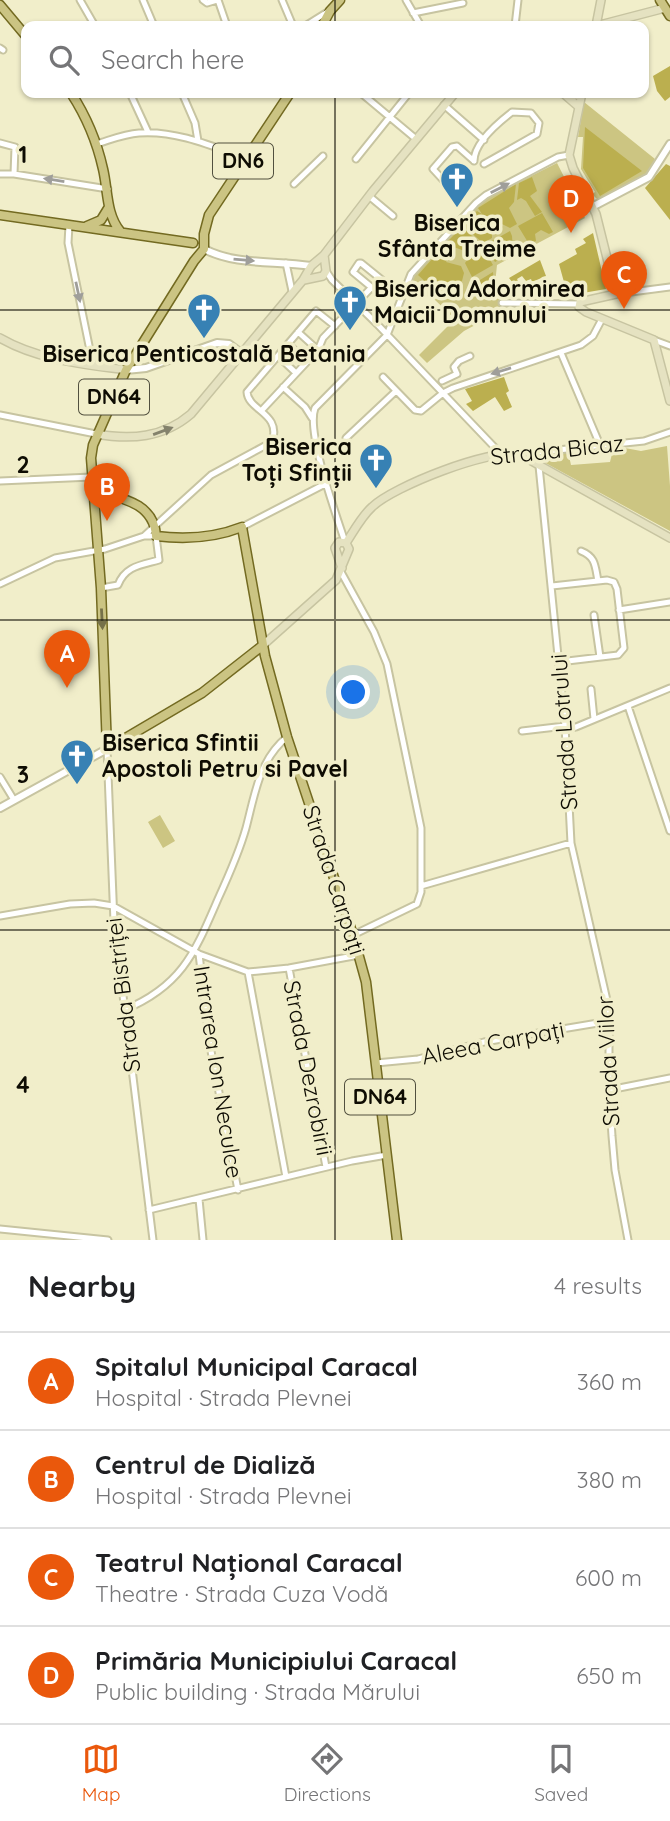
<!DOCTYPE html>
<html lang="en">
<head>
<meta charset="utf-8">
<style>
  body { margin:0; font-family:Quicksand,sans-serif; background:#f2f2f2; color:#202124 }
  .you { position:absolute; left:354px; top:693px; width:24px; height:24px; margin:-18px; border:5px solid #fff; border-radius:50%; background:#1a73e8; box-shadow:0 0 0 10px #1a73e833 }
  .badge { display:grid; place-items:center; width:46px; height:46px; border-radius:50%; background:#ea580c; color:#fff; font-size:23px; font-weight:700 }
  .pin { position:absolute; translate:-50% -58px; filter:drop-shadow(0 2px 4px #0008) }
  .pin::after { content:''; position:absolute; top:37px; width:24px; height:21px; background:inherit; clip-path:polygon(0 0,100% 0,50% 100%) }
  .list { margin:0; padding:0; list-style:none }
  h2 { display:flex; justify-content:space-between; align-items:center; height:91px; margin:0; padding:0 28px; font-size:30px }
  h2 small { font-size:23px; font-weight:400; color:#757577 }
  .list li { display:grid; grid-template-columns:46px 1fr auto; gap:21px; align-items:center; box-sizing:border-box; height:98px; padding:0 28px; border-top:2px solid #e0e0e0 }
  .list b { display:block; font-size:26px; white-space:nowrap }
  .list p { margin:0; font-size:23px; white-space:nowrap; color:#757577 }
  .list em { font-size:23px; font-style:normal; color:#757577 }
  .icon { flex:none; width:38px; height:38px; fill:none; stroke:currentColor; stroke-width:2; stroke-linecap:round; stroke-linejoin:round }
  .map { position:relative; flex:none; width:670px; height:1240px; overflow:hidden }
  .search { position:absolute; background:#fff; box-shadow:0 2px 5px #0004; left:21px; right:21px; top:21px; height:77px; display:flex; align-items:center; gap:18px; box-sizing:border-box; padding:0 24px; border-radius:14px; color:#757577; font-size:26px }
  .sheet { height:483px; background:#fff }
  nav { display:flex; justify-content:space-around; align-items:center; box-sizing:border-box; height:98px; border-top:2px solid #e0e0e0; background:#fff; font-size:19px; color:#757577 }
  nav a { display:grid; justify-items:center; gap:4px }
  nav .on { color:#ea580c }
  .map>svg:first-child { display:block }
  .green { fill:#ccc582 }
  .forest { fill:#bbaf4f }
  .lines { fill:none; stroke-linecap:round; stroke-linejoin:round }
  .minor-casing { stroke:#c7c4a1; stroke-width:9 }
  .tertiary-casing { stroke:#c7c4a1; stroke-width:10 }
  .secondary-casing { stroke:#c7c4a1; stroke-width:10 }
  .primary-casing { stroke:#736a21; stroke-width:11 }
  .minor { stroke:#fff; stroke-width:5 }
  .tertiary { stroke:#fff; stroke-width:6 }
  .secondary { stroke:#e5e2c1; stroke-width:7 }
  .primary { stroke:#cbc483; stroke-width:8 }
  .oneway { fill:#9f9e9a }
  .oneway2 { fill:#84826c }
  .oneway3 { fill:#767149 }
  .grid { fill:none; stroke:#0e0c03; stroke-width:2; stroke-opacity:0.55 }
  .labels { text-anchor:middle; stroke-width:7; stroke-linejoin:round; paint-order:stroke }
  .shield { fill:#f1eeca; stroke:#52503f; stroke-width:2 }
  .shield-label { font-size:21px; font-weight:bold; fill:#0e0c03 }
  .poi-label { font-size:23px; font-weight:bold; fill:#0e0c03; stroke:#f1eeca }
  .street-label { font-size:23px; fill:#0e0c03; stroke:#f1eeca }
  .grid-label { font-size:23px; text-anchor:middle; font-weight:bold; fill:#0e0c03; stroke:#f1eeca; stroke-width:7; stroke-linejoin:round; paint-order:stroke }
</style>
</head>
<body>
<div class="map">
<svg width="670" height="1240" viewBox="0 0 670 1240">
  <rect width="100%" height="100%" fill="#f1eeca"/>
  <path class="green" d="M584,102L655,159L649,172L598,200L592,194L595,192L581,169L583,137H578Z
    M557,163L585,218L497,265L495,284L507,308L464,331L427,363L419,355L455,319L435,300L409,287L413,276L483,200Z
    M614,446L641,451L667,446L670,486V531L540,460V454L586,449L587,455L584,458L581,455L569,456L571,465L610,462Z
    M160,815L175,841L163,848L148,822Z"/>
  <path class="forest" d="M670,66V97L665,101L657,91L653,76Z
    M585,127L642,171L600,196L583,168Z
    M666,164L670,166V220L645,188Z
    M532,177L537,191L530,196L542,212L535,216L526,201L521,198L517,200L519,183Z
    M516,184L514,202L509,208L517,224L510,228L482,214L478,208Z
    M477,211L503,227L498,230L492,228V238L483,243L462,225Z
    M542,213L553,232L549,234L541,230L535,234L536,241L529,244L518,226Z
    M462,227L481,244L467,252L454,247L449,240Z
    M510,231L512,236L513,252L495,262L485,245Z
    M593,233L606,289L577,294L567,293L559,264L577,254L575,249L586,243L583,239Z
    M447,242L453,249L446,262L461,266L464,273L462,281L440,295L418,275Z
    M482,246L493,265L472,277L465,263L468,259V254Z
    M540,260L546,276L532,282L531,279L526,281L522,276L517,279L519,283H513L509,278Z
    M493,272L494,284L500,294L491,299L488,294L479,292L475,283Z
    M504,377L509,391L506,393L512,407L504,411L495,397L473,411L466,404L472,401L465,389Z"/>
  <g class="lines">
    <g class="minor-casing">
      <path id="minor" d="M80,0L95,26
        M143,0L154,26
        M203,0L207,3L217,0
        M218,0L227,26
        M282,0L293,26
        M406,0L421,26
        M413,13L463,3
        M305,26L329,11
        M515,26L518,0
        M0,48L3,50
        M130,93L148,132
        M182,93L195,123L198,141
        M361,93L416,139
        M444,105L484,140
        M0,143L15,147L14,174
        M96,144C110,140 124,134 139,133C175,130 212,146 245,158
        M356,159L409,93
        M474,161C474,143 499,122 512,112L531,113L539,123L537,134L484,164
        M0,174H14L108,189
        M456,180L445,182L433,169L452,147L457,146L474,161
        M294,184L323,156
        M369,196L393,216
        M69,225L68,243L93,365
        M286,263L292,291
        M359,263H361L382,280V283L376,291L353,272Z
        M326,271L332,280L377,324L500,453
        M616,294L670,287
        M502,303L579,304
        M298,332L318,350
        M654,340L670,346
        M288,344L307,361
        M561,353L600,445
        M278,356L296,373
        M383,377L415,410L421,411L443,393L453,388L581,345L593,336L602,319
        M442,381L457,374L454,367L459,361L470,356
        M283,387L305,407L312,418
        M262,410L318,350L323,338L371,288
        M0,415L96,434
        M346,438L396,391
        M519,454L644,441L670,432
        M539,466L565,726L571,843L609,1009V1090L612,1136L615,1170L628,1240
        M0,481L92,477
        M242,527L327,483
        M144,536L211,475L272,442C282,413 248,411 247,392L316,311L335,326
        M345,542C336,514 306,432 315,408L387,335L411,274L476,203L486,195L558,157L569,155
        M581,551C596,557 595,566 598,581
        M341,572L374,632L387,664L421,828V892L417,904L353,935
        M0,584L55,558L105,549L144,536H156L159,560C141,565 125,566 118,585L101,588
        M552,586L607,580L614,582L617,589L624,648L618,655L559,662
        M619,610L670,602
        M594,615L600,657
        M591,689L594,719
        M628,706L670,831
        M565,730L576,727L670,688
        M522,731L565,726
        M107,749L114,922L153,1240
        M0,777L14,800
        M421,886L571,843
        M0,916L70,904L94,903L113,906L199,954L248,972L289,968L359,955
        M199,954L210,1046L238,1190
        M289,968L326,1167
        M248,972L286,1177
        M124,1010C182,986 195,952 218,899C229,875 239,853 246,828C255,794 259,760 287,737
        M376,1063L418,1059L484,1042L610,1021
        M609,1090L670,1078
        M199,1199L203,1240
        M149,1210L352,1161L387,1155
        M0,1229L108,1240"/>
    </g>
    <g class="tertiary-casing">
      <path id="tertiary" d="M592,207L649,177L670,144
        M204,249C237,266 275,260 311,266
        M126,370L146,368L217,343L229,344L241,353
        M0,808L107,749"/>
    </g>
    <g class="secondary-casing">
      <path id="secondary" d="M596,26L665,8
        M596,26L601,0
        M560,93L581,96
        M582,93L569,155L573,168L596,214L616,294L580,302L579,307L586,312L654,340L670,401
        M564,94L579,107
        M304,280L323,276L326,271L324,255
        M0,338C38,360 83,364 126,370
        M96,434C131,440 163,438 191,414L303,280L311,266L324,255L373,191L455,93
        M534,462L536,452
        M342,568L335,548L339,542L346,543
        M262,646L336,580L349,549L346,543C354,531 361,517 372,507C394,486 489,449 519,454L670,538"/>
    </g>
    <g class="primary-casing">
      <path id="primary" d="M660,0L670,16
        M0,5L26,36
        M322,26L330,11L340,0
        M71,93C86,116 97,142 103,169C108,190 106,214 120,231
        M0,215L193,243
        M87,226L101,220L109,207
        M93,490C120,498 154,502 156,536C187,540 214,538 242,527L265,656L287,737L353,935L366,982L397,1240
        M262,646L202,693L107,749L101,588L91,458L93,445L126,370L194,261L204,249V234L209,215L290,93"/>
    </g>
    <use href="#minor" class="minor"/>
    <use href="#tertiary" class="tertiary"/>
    <use href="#secondary" class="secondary"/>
    <use href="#primary" class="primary"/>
  </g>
  <defs><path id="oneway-solid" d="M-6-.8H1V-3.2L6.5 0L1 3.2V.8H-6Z" transform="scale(1.75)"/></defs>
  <g class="oneway">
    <use href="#oneway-solid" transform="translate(54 180) rotate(-171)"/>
    <use href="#oneway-solid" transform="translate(500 188) rotate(-27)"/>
    <use href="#oneway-solid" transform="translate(244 260) rotate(5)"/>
    <use href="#oneway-solid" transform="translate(78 292) rotate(78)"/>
    <use href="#oneway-solid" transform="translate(501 371) rotate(163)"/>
  </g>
  <use class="oneway2" href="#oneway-solid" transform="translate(163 431) rotate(-20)"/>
  <use class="oneway3" href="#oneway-solid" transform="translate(102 619) rotate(87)"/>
  <path class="grid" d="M335,0V26M335,93V1240M0,310H670M0,620H670M0,930H670"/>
  <defs>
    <g id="church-pin" transform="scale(1.75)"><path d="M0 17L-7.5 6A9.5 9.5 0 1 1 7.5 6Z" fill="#3781b4" stroke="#f1eeca"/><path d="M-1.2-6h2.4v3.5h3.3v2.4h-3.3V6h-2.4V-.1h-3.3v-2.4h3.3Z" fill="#fff"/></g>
  </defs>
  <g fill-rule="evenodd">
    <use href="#church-pin" x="457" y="179"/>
    <use href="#church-pin" x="350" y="302"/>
    <use href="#church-pin" x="204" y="310"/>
    <use href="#church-pin" x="376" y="460"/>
    <use href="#church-pin" x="77" y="756"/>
  </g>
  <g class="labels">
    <g class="shield">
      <rect x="213" y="143.5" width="60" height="35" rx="5"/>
      <rect x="79" y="379.5" width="70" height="35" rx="5"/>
      <rect x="345" y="1079.5" width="70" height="35" rx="5"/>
    </g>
    <g class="shield-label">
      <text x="243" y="168">DN6</text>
      <text x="114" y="404">DN64</text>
      <text x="380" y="1104">DN64</text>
    </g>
    <g class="poi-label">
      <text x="457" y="231">Biserica<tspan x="457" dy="26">Sfânta Treime</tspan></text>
      <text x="374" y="297" text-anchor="start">Biserica Adormirea<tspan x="374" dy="26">Maicii Domnului</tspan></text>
      <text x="204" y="362">Biserica Penticostală Betania</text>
      <text x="352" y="455" text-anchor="end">Biserica<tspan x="352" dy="26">Toți Sfinții</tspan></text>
      <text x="102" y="751" text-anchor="start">Biserica Sfintii<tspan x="102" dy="26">Apostoli Petru si Pavel</tspan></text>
    </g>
    <g class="street-label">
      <text transform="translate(557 450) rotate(-6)" y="8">Strada Bicaz</text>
      <text transform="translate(564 732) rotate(-94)" y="8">Strada Lotrului</text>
      <text transform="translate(334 880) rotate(72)" y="8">Strada Carpați</text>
      <text transform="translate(123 995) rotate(-97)" y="8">Strada Bistriței</text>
      <text transform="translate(493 1043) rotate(-11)" y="8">Aleea Carpați</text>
      <text transform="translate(608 1061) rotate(-93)" y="8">Strada Viilor</text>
      <text transform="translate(308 1068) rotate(79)" y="8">Strada Dezrobirii</text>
      <text transform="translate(218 1072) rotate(81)" y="8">Intrarea Ion Neculce</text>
    </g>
  </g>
  <g class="grid-label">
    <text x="23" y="163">1</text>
    <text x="23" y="473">2</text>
    <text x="23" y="783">3</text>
    <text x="23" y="1093">4</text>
  </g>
</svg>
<div class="you"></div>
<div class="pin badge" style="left:67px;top:688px">A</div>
<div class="pin badge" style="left:107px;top:521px">B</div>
<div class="pin badge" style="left:624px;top:309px">C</div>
<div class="pin badge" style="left:571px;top:233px">D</div>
<div class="search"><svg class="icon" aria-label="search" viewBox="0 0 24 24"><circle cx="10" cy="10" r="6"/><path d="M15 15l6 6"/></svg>Search here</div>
</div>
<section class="sheet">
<h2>Nearby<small>4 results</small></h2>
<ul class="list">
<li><span class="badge">A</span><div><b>Spitalul Municipal Caracal</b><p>Hospital · Strada Plevnei</p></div><em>360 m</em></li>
<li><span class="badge">B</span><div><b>Centrul de Dializă</b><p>Hospital · Strada Plevnei</p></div><em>380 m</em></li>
<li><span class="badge">C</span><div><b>Teatrul Național Caracal</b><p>Theatre · Strada Cuza Vodă</p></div><em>600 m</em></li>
<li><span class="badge">D</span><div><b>Primăria Municipiului Caracal</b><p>Public building · Strada Mărului</p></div><em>650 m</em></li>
</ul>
</section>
<nav>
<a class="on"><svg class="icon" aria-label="map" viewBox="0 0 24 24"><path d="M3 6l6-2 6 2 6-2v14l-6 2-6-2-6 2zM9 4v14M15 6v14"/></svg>Map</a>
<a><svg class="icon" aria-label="directions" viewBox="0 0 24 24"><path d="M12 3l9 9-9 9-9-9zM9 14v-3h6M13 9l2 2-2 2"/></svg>Directions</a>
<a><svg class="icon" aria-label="saved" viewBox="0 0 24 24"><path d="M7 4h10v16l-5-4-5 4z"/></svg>Saved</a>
</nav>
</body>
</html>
